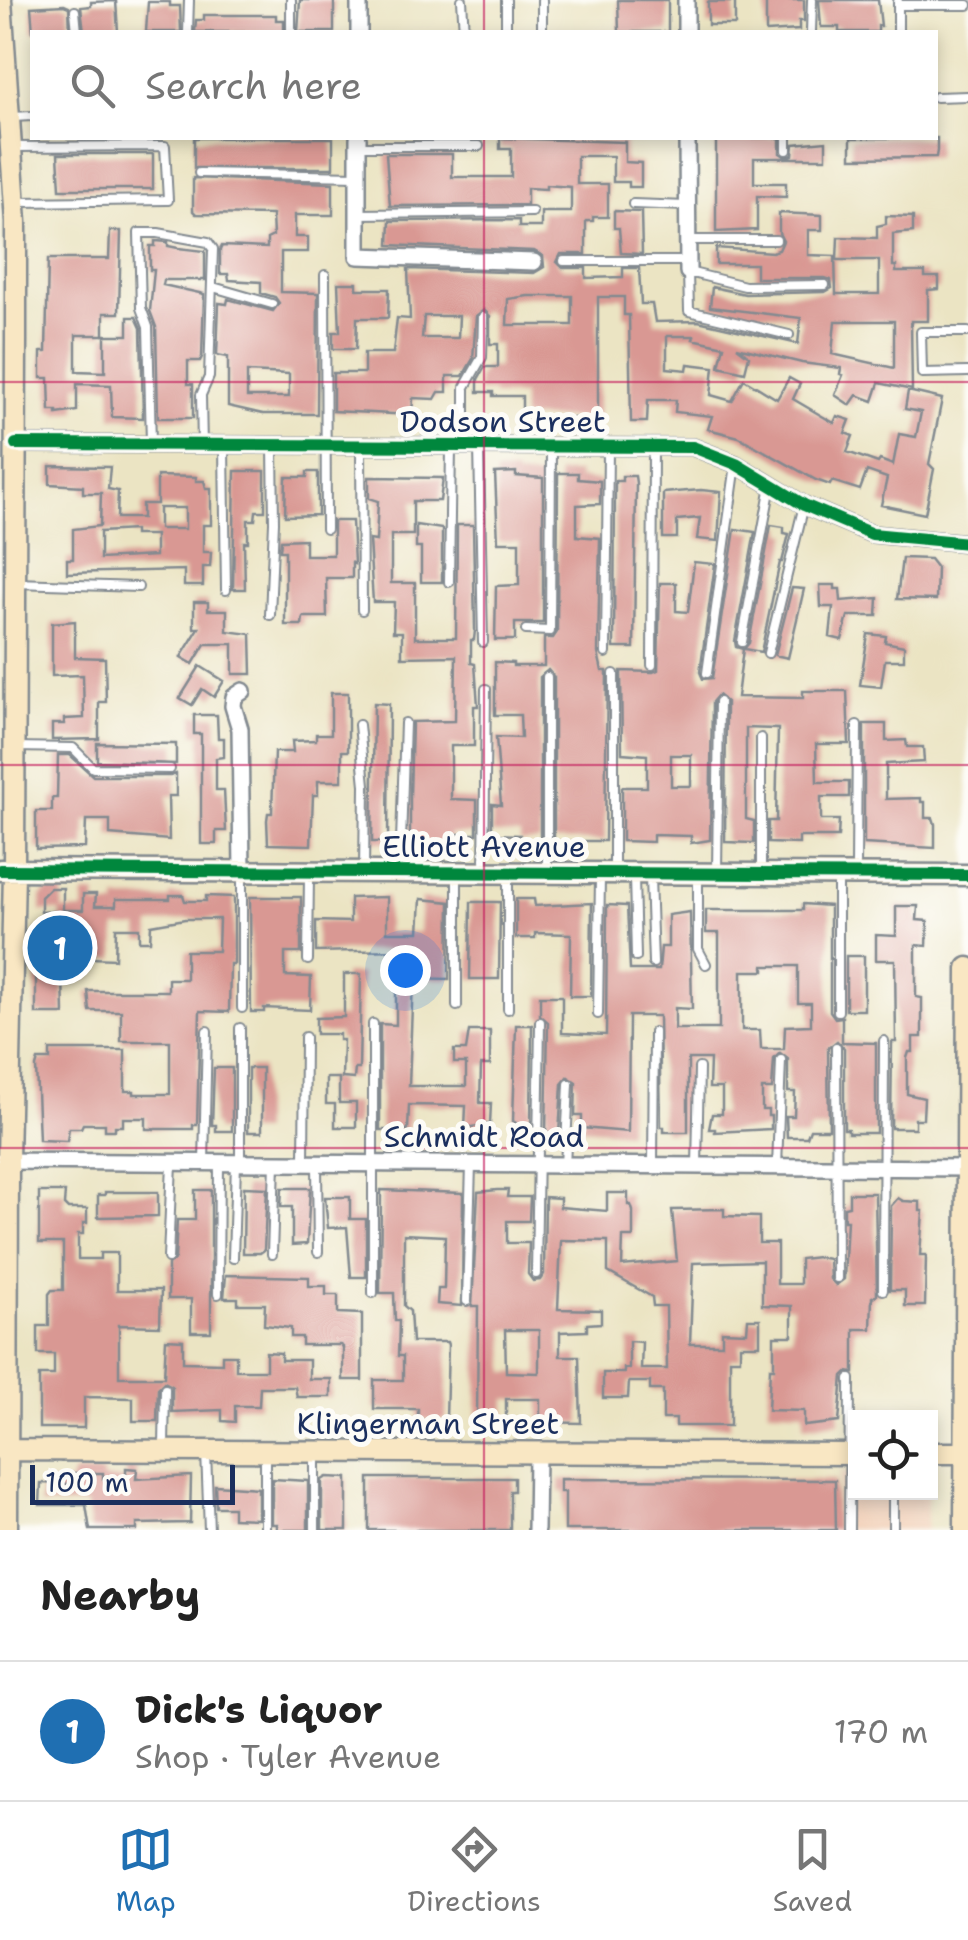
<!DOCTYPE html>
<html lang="en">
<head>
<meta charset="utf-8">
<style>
  body { margin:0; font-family:"Shantell Sans",sans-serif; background:#f2f2f2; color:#222 }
  .controls { position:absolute; right:30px; bottom:30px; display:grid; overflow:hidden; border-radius:0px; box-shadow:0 5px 15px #0003 }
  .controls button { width:90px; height:90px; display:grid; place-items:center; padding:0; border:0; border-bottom:2px solid #e0e0e0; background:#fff; color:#222; font:50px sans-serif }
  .scale { position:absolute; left:30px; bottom:25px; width:205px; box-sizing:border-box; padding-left:10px; border:5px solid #1b2f5e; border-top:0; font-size:28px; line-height:35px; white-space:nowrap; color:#1b2f5e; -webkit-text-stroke:8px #fdfcf7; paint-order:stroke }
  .you { position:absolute; left:405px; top:970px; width:35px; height:35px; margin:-25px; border:8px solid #fff; border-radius:50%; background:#1a73e8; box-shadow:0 0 0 15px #1a73e833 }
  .badge { display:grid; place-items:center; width:65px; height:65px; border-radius:50%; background:#1f6fb2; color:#fff; font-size:32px; font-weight:700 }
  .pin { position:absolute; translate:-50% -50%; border:5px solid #fff; box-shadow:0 2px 10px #0006 }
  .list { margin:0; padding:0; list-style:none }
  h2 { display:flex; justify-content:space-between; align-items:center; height:130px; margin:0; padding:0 40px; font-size:42px }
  h2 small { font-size:32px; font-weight:400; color:#767676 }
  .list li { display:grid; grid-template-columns:65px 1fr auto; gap:30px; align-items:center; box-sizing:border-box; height:140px; padding:0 40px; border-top:2px solid #e0e0e0 }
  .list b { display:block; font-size:38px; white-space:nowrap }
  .list p { margin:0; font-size:32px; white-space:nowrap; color:#767676 }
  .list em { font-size:32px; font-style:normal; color:#767676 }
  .icon { flex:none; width:55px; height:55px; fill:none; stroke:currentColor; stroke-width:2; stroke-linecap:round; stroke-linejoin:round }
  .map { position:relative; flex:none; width:968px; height:1530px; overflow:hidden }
  .search { position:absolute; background:#fff; box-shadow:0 5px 15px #0003; left:30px; right:30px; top:30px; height:110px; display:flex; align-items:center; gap:25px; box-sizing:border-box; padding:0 35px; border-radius:0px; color:#767676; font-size:38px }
  .sheet { height:270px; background:#fff }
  nav { display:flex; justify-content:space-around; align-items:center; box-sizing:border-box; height:140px; border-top:2px solid #e0e0e0; background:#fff; font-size:28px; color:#767676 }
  nav a { display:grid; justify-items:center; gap:5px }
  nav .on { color:#1f6fb2 }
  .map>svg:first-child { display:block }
  .built { fill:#f3d4be }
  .building { fill:#d99893; fill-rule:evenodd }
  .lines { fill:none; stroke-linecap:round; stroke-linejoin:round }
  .lane-casing { stroke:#838a90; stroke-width:12 }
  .street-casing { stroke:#838a90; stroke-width:20 }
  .secondary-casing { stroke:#838a90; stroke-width:25 }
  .lane { stroke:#fff; stroke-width:8 }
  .street { stroke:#fff; stroke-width:15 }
  .secondary { stroke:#f9e7c3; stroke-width:20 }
  .cycleway-casing { stroke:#fdfcf7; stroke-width:19 }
  .cycleway { stroke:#00873e; stroke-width:12 }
  .grid { fill:none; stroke:#c2185b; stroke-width:2.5; stroke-opacity:0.55 }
  .labels { text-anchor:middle; stroke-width:10; stroke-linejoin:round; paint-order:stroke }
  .street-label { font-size:30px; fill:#1b2f5e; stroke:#fdfcf7 }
</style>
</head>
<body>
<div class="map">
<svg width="968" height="1530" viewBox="0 0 968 1530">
  <rect width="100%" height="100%" fill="#fdfcf7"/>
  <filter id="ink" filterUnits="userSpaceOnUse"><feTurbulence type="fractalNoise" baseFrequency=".01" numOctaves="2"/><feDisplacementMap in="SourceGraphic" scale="20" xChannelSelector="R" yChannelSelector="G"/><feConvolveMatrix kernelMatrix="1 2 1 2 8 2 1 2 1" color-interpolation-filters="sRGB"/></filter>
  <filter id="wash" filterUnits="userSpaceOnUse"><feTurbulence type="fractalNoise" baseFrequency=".0048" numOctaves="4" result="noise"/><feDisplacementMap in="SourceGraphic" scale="40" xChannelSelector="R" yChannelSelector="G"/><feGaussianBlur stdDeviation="2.25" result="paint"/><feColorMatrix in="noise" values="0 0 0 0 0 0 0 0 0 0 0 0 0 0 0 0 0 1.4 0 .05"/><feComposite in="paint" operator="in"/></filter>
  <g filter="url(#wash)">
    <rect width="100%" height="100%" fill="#ebe4c3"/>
    <path class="built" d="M840,1473H855L856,1492L927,1493V1530H837Z"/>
    <g id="blocks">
      <path class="building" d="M300,0H334V32H298Z
        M618,0H668V32H619Z
        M766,0H804V21H799V30L766,32Z
        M819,0H878L881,26H878V32H839V27H821Z
        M116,1L118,32H84L81,7L91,6V2Z
        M148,2H170V6H180L181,32H146Z
        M708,2H735V25H708Z
        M64,5L69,7L70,32H33L31,7Z
        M204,15H276V20H284V32H195L196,20H204Z
        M194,138H333V168H194Z
        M500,138L625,142V162L641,163V187H629V182H613V156H577V184H608V217H593V221H586V254H561L557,262L563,268H586V278L623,277V268H639L641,304H652L655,322L698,321L798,344L801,318L710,307L712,287L745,294L825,292L832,288L831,280L825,278H756V264H716V248L772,252L779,250L783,241L779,233V213L822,215V230H808V255L835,256L836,294H879V260H837L838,237L877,238V226L886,224V216L913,217V232L893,234V266H896V272H925V277H939V289L928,290V321H911L912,390L879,383L873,401L857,395L850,405L835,395L843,375L840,374L841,368L802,363L737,347L749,356L745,372L719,366L724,346L693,339L694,336H667V368L687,370L688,364L714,367L711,395L732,401L744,379L777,399L789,378L800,384L793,399L834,423L837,416L850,420L845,433L853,436L847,452L878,463L880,460L893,465L899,434L916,437L921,412L905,409L908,391L942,399L929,464L934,469L925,514L881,505L887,478L867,471L860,490L832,481L830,485L816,480L739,437L708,429L712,416L675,412L676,400H648L647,422H631L629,315H624V297H598V422L582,421V418H522V396H493V392H478V379L485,367H498V344H490V316L484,310L476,316L473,359L463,376H447V392H439L435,399L413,398L412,415L333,411V373H364V353H393L397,318L410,319L408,269L534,273L544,267L543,256L534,251L389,245L390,221L519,220V227H541V212H571V187L546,185V189L527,188V205L390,206L386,154H452V177H511V149H500ZM528,296H572V325H507L508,299ZM424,316H459L458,338H422ZM835,321H894V368L832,354Z
        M716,138H780V153L786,157L793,155L794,144L826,141V158H754V183H786V197L757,196V230L716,232Z
        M851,138H937V151L936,157L851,158Z
        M58,154H153V189H60Z
        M193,178L333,183V215H295V237H308V252H281V292L318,293L317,414H263L228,406V357L217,355L219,303L227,304L228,299L273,311L279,303L275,297L261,293V282L229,280L228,274H220V250L222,246L267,248V239L273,236L272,215L196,214L193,211ZM247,372L289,374V397H247Z
        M614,211L641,212L642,254L621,253L619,228H614Z
        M110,231H121L119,313H104V335H76V371L105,372V335H128V317H136L141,328L143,418L112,417L111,385L77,384V411L57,414V411H50L49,378H41V352H46L48,259H109Z
        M155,241L168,242V246L178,248L205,251V280H164L163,285L204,294L202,357L200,361H188V384H193V418H158L156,327L150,311L154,270H150V246H155Z
        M338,283H357V289H389L388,318H357L356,349H333V332H340Z
        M50,466L110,467L108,489L118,491L117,518H142V504H157V476L196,477V481H204L206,488H211V525H203V552H211L210,567H203V586H184V570L67,573V559H73V529L100,526L101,493H83V486L50,484ZM159,508H185V529H159ZM134,530V535H155V556L100,559V532Z
        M235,471H265V511H256L255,520H248V542H244L245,589H233Z
        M307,472H318V515L285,516L286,477H307Z
        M516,472V476L543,478V623H515V640H495L496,586L519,585V542H498L495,473Z
        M558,473H578V479L600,481V504L577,505V536L600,538L598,653L602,671H607L605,841H554V677L548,670L540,677V841L524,842H520V835L492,834V804L501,805L496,737L521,738L520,715H495V662L513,663V666H544V638H553L557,632Z
        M622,476H635L636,483L634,648H614L615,481H622Z
        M369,477L443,478L440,501H413V535H391V583H415V638H456L457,525H473L475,630L474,640H471V663L475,664L478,706H474V746H451V799L477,800V834H450V844L410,841V797L412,722L455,721L456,656L402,657V632H393L394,602H373L369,540L376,541L378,501L369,498Z
        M701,490L721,492L718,541L697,539L700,518L677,520V538H663V493Z
        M333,521H352L354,564L352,563V578H326L327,617H303L302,625H285V551H280L281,540L305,539V555H333Z
        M416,525L442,529V582H421V548H416Z
        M771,525L784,527V533L789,534L782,562H780L761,652L744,649L749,643Z
        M735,529L755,532L735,641L736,647L743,649L737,697L803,698V691H847L849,744H816L817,782H849V797H821V820H839L838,837H799V844L768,843V821H776L778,729L746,728V819L754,821V843L725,842L726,702L718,695L712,702L710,840L691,843V836L653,835V842L622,841V787H647V755L622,753L621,671L653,672L658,670L660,583H676V611L688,612L694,562L715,564L700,672L703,679L712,678ZM671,755H691V786H671Z
        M902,558L930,559L937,568L936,600L897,599Z
        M820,585H835V589H840L841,601L878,598L877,616H848L842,640L830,637L833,607H821Z
        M792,588L804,589L788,658L775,655Z
        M194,602H208V610H227V631L251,634L252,674H233V644H205L193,664L181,657L199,628H194Z
        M75,621V657L105,658L106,702H99V739L52,740V724H64V719L84,718L83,675L52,676V623Z
        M868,634L886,636L885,642L904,646V660H885L881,687L860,685Z
        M200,666L224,681L214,697L202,689L192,705L180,698Z
        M331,693H348V751H342V781H318V795H313L311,845L268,844L267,820L268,813H272L274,752H293L292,741L316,740V734H331Z
        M374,703L389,704L388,842H372Z
        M194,715H217L218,738H224V757L216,758V790H224L226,831H216V844H201V734H194Z
        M864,724H886V741L906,740L907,747H923L924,762L886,764V799L921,798V802H925V818H933L935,824V848L864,844Z
        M97,743L176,744V764L97,761Z
        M58,755H70L93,776H170L176,774V796H168L169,840L110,835V820H86L85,848L36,849V811H52V798H57Z
        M50,888H63V910H83V894H96L95,906H116V899H170V895H183L185,901H206V896L234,897V964H230L229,1012L200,1011L197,1125H193V1129H146V1118H123V1126H115V1130H105V1124H83L81,1128H69L67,1141L39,1140L36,1067L38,1060H50V1050H125V1091H134V1094H170V1041H121V1011H90L88,991H168V979H186V951H218L219,919H185L151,925L150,941H139V928H116L115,959L39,956V944L62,943L60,911L41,912V897Z
        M250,897H301V953H285V976L311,977L310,1010L264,1008V1012H251Z
        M387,897V932H419L421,899L450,902L449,979L413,978L409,1086H466V1063H454V1050H466L469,1031H490V1065H481L480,1103H491L490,1124L465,1128L466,1106L409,1105L408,1130H380V1024L396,1025V950L316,952V921L350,922V898Z
        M516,899H534L535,906L592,903L591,996H570L571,934L535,933V938H516Z
        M471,902H500L499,979H470Z
        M803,904L830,906V1011L835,1018L842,1017V1042L876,1043V1133H848V1129H844V1048L837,1041L828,1048L829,1129H810L807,1137H787L786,1116H794L795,1092H788V1059L780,1053L774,1059L772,1089H762V1110H768V1116H771V1129L715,1132V1129H709L712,1114H722V1088H709L710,1059H688V1132H664V1127H661L659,1016H629L628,1132L582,1128V1116H575L576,1082L568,1077L562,1084L559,1134L546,1133L548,1022L540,1015V996H562V1033L606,1035L607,905L627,906L630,970H659L661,947H668V915L690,912L692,1009L675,1008V1029H719V933H706V910H803ZM764,966H798V1003H811V1025L785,1026L784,1049H761L760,1030H742V971H764Z
        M896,906H918L917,920L928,921L927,946L916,945V997L922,998V1037H913V1052H909L907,1058V1094L924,1098L923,1119H915V1128H891L892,1042H896L895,960H876V935L896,936Z
        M846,956H864V1010H846Z
        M344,974H361L359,1069H355L354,1079L342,1078L343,1040H339V1034H316V1018L344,1017Z
        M36,976H63L64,1014H36Z
        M516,1025H532L531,1133H516V1123L513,1121Z
        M214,1068H232V1131H216V1125H212Z
        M248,1068H262V1132H248Z
        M326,1078H339V1103H356V1127H335V1104H326Z
        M244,1187L267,1188L264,1250L260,1253H243Z
        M282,1188H310L307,1244L292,1245V1207H281Z
        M195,1190H211V1332H191V1299H168V1265L175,1259L177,1220H195Z
        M381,1190L463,1193L462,1306L437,1304L438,1289H444L445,1236L404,1234V1306L410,1311L412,1342H447L448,1345L446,1420H418V1409H374V1380H403V1356H398L399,1321H395L394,1293H380Z
        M497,1190H508L507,1197H530L529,1221H507V1243H529L528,1274L533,1281L540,1280L544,1274L545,1197L560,1198V1207L607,1211V1193H628V1205H631L633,1211V1237H623L622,1266L677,1261L672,1210L724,1209V1216L759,1217V1243H777V1284H800V1259L818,1257L829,1259L830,1279L836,1285L844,1279L847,1220H844V1207L849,1206V1193H875L877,1295L872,1297L871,1329H854V1373L847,1372L843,1376L839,1422L804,1426V1411L768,1410L770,1368H774V1336H792V1306L762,1305V1261L693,1263L690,1344H722V1331L747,1332L748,1319H760V1345H740V1359H730V1426H676V1419H663V1390H650V1382H629L628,1398H603V1373H624V1368L629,1369V1341L642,1342L641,1369H667L666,1306H653L652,1297L608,1272V1241L561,1240L558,1309L601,1310V1323L587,1324V1331L560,1332V1356H579L581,1423L540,1422V1399H506V1420H477L478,1306H472L478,1192ZM505,1330H539V1373L506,1372Z
        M39,1192H65L64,1205L68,1209H87V1223H83V1234H78V1259H100V1253H117V1290H161L160,1326L119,1325V1377H164L166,1339L183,1340V1362L222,1363V1355H236V1370H266V1352L281,1353V1360H309V1379H331V1397H297L295,1387H260L259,1406H235V1422L222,1421V1410L172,1412V1386L164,1382L158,1388L157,1421H133V1398L84,1397V1428H39V1375H54V1354H38V1326H49V1294L52,1290H63V1243H39Z
        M105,1192H158V1216L98,1217V1195H105Z
        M325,1197H350V1219H366V1277H351L347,1227L328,1228Z
        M898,1198L903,1201L920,1202V1211H923L920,1255H926L925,1306H905V1290H890L891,1206Z
        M226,1275L309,1277V1286H326V1295H338V1313L362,1314V1380H343V1347L340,1345H302V1337H291V1328L264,1325L265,1304H238V1298H224Z
        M126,1468L137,1469L136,1479L191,1476L190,1523L137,1524V1530H90L86,1505H40L41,1483L69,1484L73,1473H103V1479L126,1480Z
        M327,1477L347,1478V1530H322V1480Z
        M369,1478H514V1491H510V1530H369Z
        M272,1479L308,1481V1530H277V1524H272Z
        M560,1479L835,1480L836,1530H565V1492H560Z
        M215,1485L258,1488V1519L233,1518V1507H216Z"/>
    </g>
  </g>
  <g filter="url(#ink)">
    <use href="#blocks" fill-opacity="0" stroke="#838a90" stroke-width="2.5"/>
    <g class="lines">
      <g class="lane-casing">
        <path id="lane" d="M291,0V32
          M462,0L464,32
          M506,0V32
          M542,0V32
          M898,5H968
          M75,11L77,32
          M188,32L189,0
          M811,32L812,0
          M898,32V2
          M936,97L968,96
          M13,117L32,116
          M359,146H479
          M12,147L165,146L168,200L19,202
          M787,150V138
          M199,173L358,176
          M633,204L687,206
          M357,214L532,212
          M687,240H776
          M564,261H688
          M325,275L326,529
          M213,287L272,304
          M968,332H921L922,373L968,372
          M789,335L689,311L688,272L745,286L825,285
          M151,443L148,327L141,308L139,233H158L208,242L213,249L209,377L201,395L202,447
          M224,447L226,590
          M361,447L362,610
          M465,447V387L482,357L483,317
          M479,447L483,642
          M449,582L451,447
          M16,583L138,587
          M270,615L274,522L273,447
          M526,630L550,631L551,447
          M742,642L771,485
          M606,653L608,447
          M768,653L804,505
          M652,665L653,447
          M707,673L736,464
          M614,674V873
          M359,725L365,785L364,871
          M761,738V873
          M15,747L73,748L93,768L170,769
          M856,870L857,725
          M400,871L405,723
          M484,872L486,689
          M547,872V677
          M717,874L719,702
          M242,875V1008
          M457,876V1006
          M634,877L636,957
          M650,877L653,963
          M698,878V949L706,964
          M308,960L309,875
          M508,1009V877
          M838,1011V875
          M598,1014L600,877
          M373,1024V1293
          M240,1028V1163
          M836,1048L837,1278
          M204,1163L207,1031
          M304,1164L305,1037
          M317,1164L318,1252
          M565,1166L569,1084
          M653,1166L654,1032
          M697,1166L699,1068
          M777,1167L781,1060
          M272,1254L275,1163
          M168,1258L172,1163
          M233,1258L236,1163
          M536,1274L540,1022
          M883,1290L884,1041
          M218,1294L219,1163
          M467,1301L471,1165
          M164,1447L165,1389
          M206,1452L209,1530
          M265,1452V1530
          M893,1492V1530
          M315,1530V1453
          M849,1530L850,1379"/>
      </g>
      <g class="street-casing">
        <path id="street" d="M359,0V32
          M686,0V32
          M358,138V256L534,262
          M687,138L688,272
          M16,444L693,447L736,464L804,505L872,534L968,543
          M242,870L240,729L233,706L234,697L243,691
          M0,1161L968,1168
          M536,1530L537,1454"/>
      </g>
      <g class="secondary-casing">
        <path id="secondary" d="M1,0L16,222V339L14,871L8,1161L7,1530
          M0,870L968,875
          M0,1450L856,1454
          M930,1453H968
          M965,1530L968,968"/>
      </g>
      <use href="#lane" class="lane"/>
      <use href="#street" class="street"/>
      <use href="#secondary" class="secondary"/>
      <g class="cycleway-casing">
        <path id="cycleway" d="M16,444L693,447L736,464L804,505L872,534L968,543
          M0,870L968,875"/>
      </g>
      <use href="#cycleway" class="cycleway"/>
    </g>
  </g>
  <path class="grid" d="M484,0V32M484,138V1530M0,382H968M0,765H968M0,1148H968"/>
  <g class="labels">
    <g class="street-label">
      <text x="503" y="432">Dodson Street</text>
      <text x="484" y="857">Elliott Avenue</text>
      <text x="484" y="1147">Schmidt Road</text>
      <text x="428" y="1434">Klingerman Street</text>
    </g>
  </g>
</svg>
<div class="controls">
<button><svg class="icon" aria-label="locate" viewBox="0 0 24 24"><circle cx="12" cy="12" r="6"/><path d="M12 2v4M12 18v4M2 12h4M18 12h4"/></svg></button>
</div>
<div class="scale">100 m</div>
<div class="you"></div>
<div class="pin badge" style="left:60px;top:948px">1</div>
<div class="search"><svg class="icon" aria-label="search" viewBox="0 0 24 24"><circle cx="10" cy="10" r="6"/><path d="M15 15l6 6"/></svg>Search here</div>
</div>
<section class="sheet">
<h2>Nearby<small></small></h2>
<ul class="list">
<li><span class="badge">1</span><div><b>Dick's Liquor</b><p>Shop · Tyler Avenue</p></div><em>170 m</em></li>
</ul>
</section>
<nav>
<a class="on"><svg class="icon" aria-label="map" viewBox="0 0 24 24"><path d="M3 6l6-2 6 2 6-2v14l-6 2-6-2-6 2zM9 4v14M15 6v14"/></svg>Map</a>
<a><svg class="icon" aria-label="directions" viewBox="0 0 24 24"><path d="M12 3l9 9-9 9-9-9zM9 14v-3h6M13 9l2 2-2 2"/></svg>Directions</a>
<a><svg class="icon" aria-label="saved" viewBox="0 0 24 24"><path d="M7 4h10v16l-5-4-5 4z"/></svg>Saved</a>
</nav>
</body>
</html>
